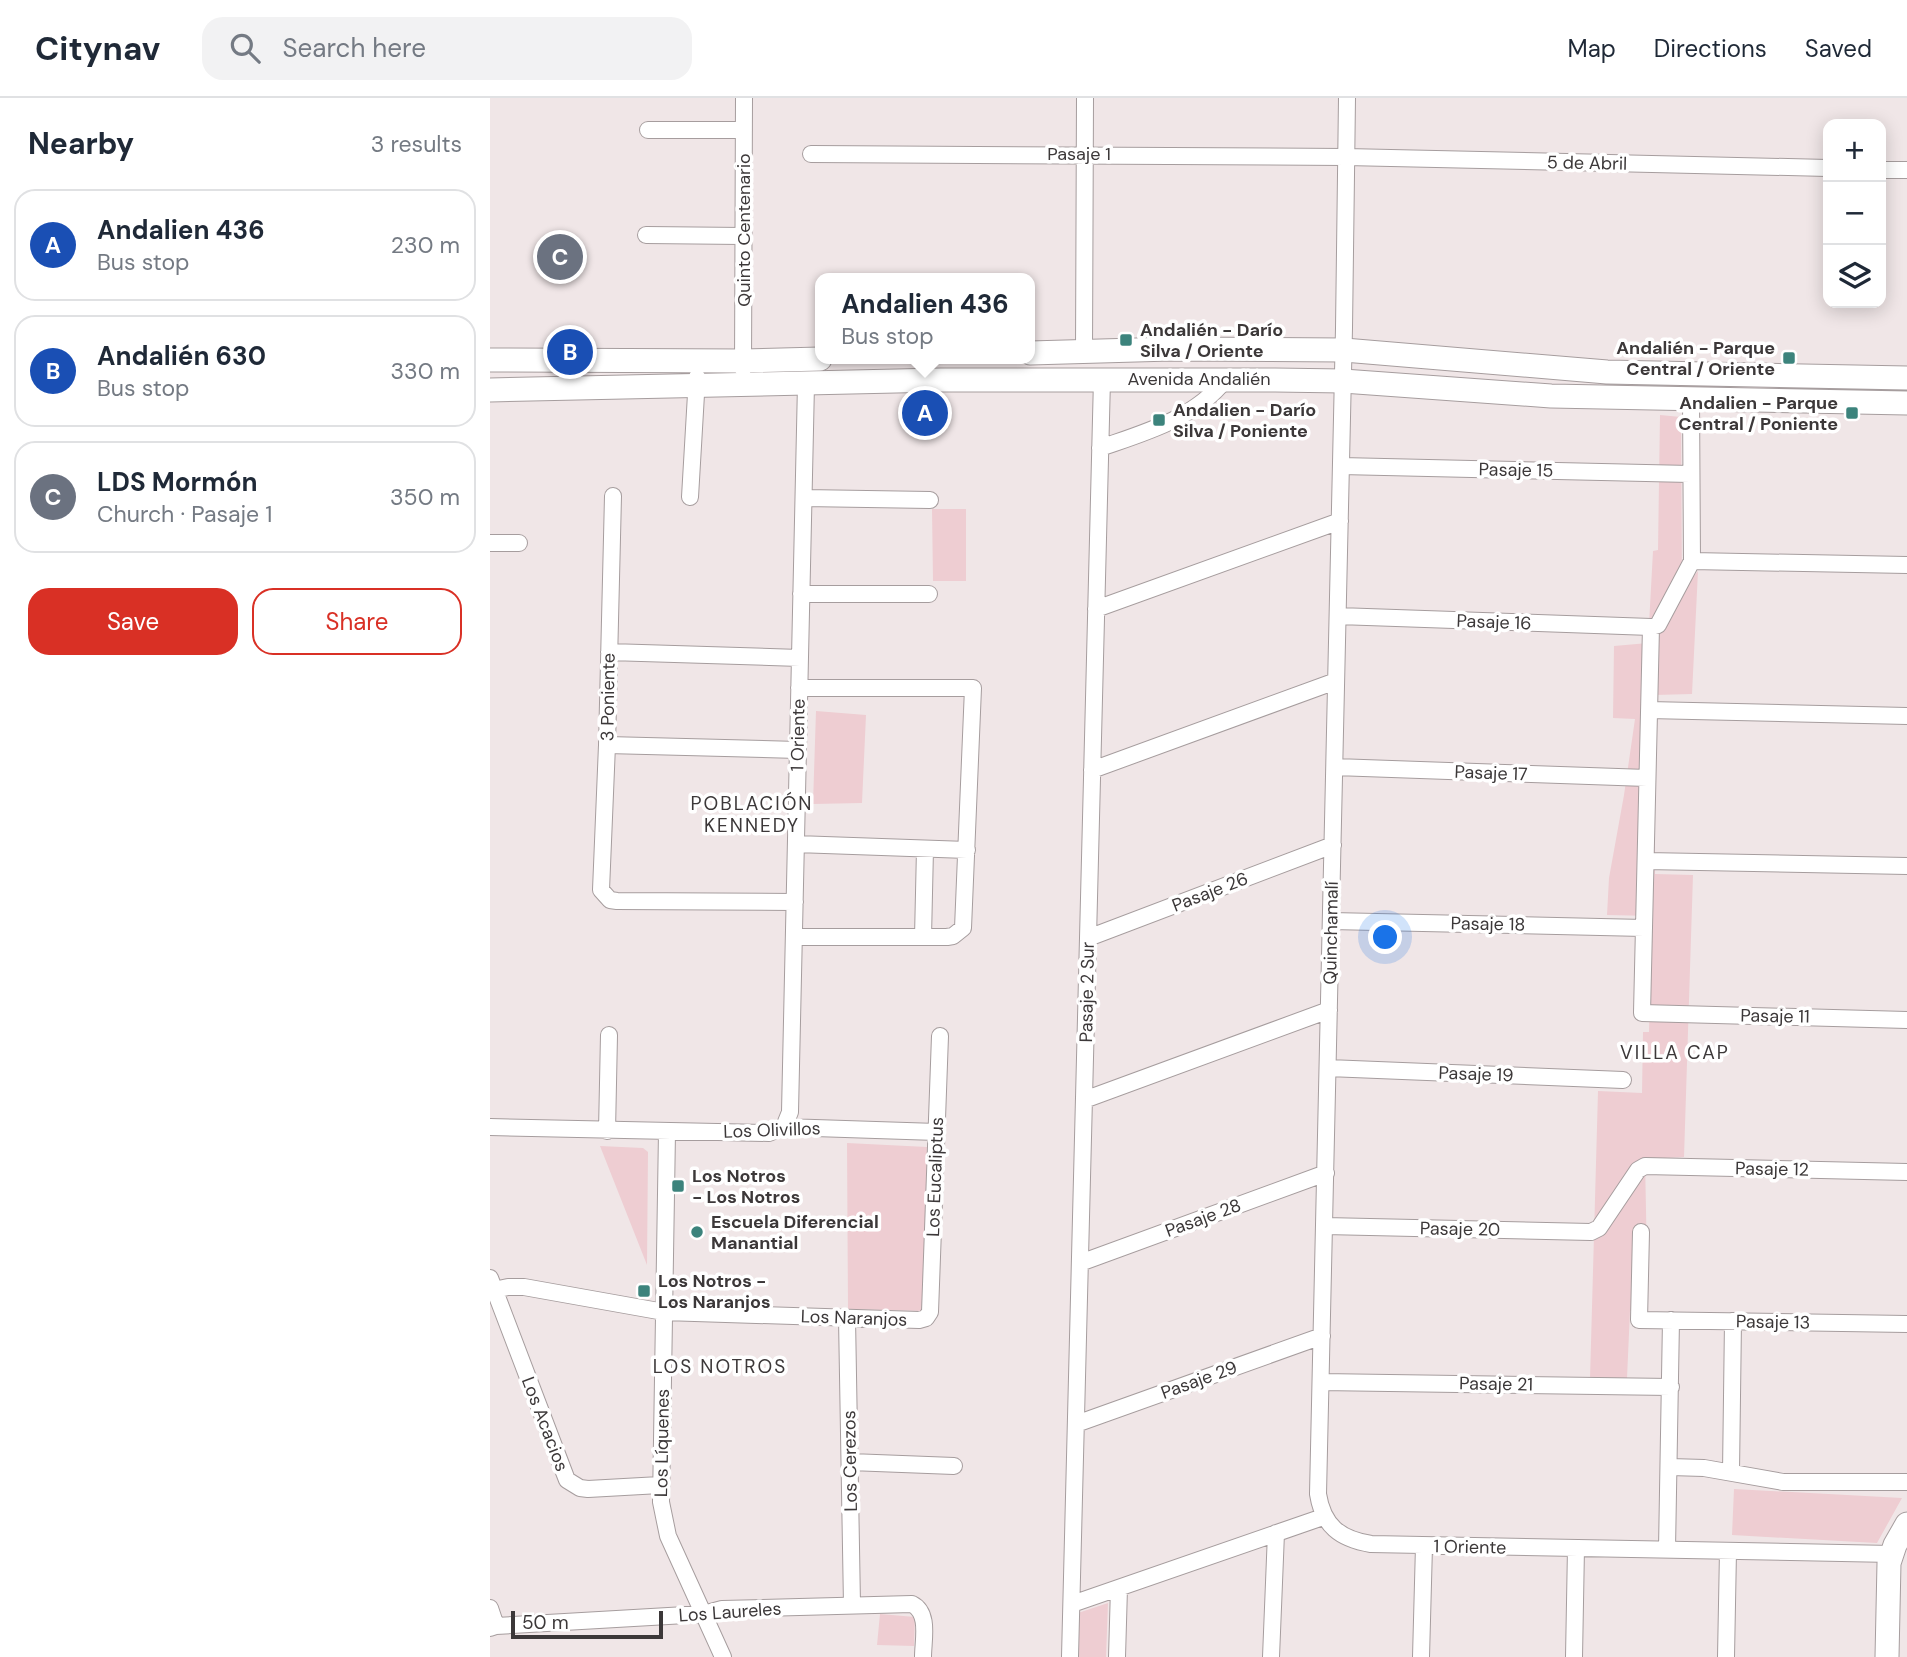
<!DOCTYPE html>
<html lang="en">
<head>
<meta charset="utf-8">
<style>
  body { margin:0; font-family:"DM Sans",sans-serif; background:#f2f2f3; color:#1f2937 }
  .controls { position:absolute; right:21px; top:21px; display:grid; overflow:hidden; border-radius:14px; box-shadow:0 4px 18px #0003 }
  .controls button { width:63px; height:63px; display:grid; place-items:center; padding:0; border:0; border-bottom:2px solid #e0e1e3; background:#fff; color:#1f2937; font:35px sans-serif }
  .scale { position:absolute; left:21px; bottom:18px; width:152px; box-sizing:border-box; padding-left:7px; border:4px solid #3c3839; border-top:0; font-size:19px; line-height:24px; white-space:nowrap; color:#3c3839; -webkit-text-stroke:5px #fff; paint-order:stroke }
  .you { position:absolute; left:896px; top:840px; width:24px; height:24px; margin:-18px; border:5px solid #fff; border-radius:50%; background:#1a73e8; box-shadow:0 0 0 10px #1a73e833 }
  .badge { display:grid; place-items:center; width:46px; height:46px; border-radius:50%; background:#d93025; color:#fff; font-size:23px; font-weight:700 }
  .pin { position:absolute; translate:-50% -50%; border:4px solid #fff; box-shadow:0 2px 7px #0006 }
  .popup { position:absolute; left:325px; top:175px; width:220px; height:91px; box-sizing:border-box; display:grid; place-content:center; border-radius:14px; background:#fff; filter:drop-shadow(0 2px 5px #0005); font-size:23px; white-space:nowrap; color:#747a83 }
  .popup b { font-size:26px; color:#1f2937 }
  .popup::after { content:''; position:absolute; left:50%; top:100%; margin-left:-14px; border:14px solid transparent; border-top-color:#fff }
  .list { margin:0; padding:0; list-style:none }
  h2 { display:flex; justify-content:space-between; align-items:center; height:91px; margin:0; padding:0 28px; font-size:30px }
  h2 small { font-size:23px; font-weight:400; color:#747a83 }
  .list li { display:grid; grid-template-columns:46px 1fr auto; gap:21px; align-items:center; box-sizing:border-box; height:112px; margin:0 14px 14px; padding:0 14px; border:2px solid #e0e1e3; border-radius:21px }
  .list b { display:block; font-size:26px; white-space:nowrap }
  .list p { margin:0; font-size:23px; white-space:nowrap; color:#747a83 }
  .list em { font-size:23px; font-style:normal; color:#747a83 }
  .actions { display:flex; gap:14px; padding:21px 28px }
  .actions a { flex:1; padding:16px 0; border:2px solid #d93025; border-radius:21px; text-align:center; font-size:24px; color:#d93025 }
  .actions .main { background:#d93025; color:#fff }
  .icon { flex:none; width:38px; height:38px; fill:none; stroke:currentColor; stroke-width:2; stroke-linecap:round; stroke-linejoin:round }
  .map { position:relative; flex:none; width:1417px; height:1559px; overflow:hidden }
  header { display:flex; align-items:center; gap:42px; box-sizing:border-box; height:98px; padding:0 35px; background:#fff; border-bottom:2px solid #e0e1e3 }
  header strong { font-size:33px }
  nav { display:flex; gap:38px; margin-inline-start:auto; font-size:24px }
  .search { width:490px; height:63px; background:#f2f2f3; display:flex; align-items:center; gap:18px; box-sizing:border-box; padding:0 24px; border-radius:21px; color:#747a83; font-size:26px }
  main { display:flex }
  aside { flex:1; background:#fff }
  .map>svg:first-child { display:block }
  .green { fill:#eecdd2 }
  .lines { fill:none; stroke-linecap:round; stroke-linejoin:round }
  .street-casing { stroke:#a69d9e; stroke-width:18 }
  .secondary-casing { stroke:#a69d9e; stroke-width:25 }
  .street { stroke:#fff; stroke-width:16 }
  .secondary { stroke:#fff; stroke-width:23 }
  .poi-dot { fill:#3c837c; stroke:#fff; stroke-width:2.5 }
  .labels { text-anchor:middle; stroke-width:7; stroke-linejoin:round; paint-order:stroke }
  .street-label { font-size:18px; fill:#3c3839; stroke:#fff }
  .poi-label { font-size:18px; font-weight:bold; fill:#3c3839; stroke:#fff; text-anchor:start }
  .neighbourhood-label { font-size:19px; letter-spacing:2px; fill:#3c3839; stroke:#fff }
</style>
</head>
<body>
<header>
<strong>Citynav</strong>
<div class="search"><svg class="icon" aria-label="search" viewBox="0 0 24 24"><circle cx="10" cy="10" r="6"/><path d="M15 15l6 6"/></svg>Search here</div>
<nav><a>Map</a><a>Directions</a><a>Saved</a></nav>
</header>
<main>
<aside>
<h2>Nearby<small>3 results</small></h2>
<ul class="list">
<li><span class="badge" style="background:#1a4fb4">A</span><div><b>Andalien 436</b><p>Bus stop</p></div><em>230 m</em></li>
<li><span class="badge" style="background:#1a4fb4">B</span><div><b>Andalién 630</b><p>Bus stop</p></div><em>330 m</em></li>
<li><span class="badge" style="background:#6b7280">C</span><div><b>LDS Mormón</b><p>Church · Pasaje 1</p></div><em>350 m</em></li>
</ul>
<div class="actions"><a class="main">Save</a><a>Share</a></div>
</aside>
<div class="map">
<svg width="1417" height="1559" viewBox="0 0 1417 1559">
  <rect width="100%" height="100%" fill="#f0e6e7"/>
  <path class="green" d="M1170,317L1191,319L1192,492L1208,473L1202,596L1165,597V776L1203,777L1194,1059L1155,1061L1158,1213H1140L1137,1280L1100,1281L1108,993L1152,995L1153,934H1159L1162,818L1117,817L1119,780L1134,697L1145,621L1123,620L1124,548L1158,545L1163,453L1168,452Z
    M442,411H476V483H443Z
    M326,613L376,617L372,705L323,706Z
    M357,1045L437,1049L434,1213L358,1211Z
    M110,1048L153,1050L158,1054L157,1167Z
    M1244,1391L1412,1400L1387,1445L1242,1437Z
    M618,1505L616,1559H586L588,1515Z
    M390,1516L425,1519L424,1548L387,1547Z"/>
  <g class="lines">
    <g class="street-casing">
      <path id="street" d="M857,0L854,230L828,1396C833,1428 850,1441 881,1446L1402,1456
        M158,32H254
        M321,56L856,59L1338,70
        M1391,72H1417
        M156,137L253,138
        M594,254L595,0
        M253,271L254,0
        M610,350C656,334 704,321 736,281
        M851,368L1200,376
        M123,398L117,647L111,792L120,802L127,803L305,804
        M200,399L207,279
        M314,400L440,402
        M0,445H29
        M1202,463L1417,467
        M311,496H439
        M606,511L850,423
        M848,518L1161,529L1168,527L1202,463L1201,301
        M1161,529L1152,915L1417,922
        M119,554L310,560
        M1159,612L1417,618
        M117,647L308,652
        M845,669L1157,680
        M602,672L846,583
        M306,746L477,752
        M1156,763L1417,768
        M841,823L1154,830
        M304,839H457L463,838L473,830L483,590H309
        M433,839L435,751
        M598,840L843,747
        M838,970L1133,982
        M594,1002L839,912
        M0,1029L279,1035L294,1029L447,1034
        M294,1029L300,1014L316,286
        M117,1033L119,937
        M177,1034L171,1404L178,1438L233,1559
        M835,1128L1101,1134L1109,1130L1148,1072L1155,1068L1417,1074
        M1151,1134L1149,1222L1417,1226
        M590,1165L836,1075
        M0,1180L77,1382L90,1390L98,1391L170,1387
        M0,1193L18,1189H34L174,1214L429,1222L436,1220L440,1214L450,938
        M357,1220L362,1507
        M831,1284L1181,1289
        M586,1326L832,1238
        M360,1364L464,1368
        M1180,1369L1214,1370L1293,1384H1417
        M1241,1374L1243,1223
        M1177,1451L1181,1222
        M582,1506L833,1419
        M0,1510L6,1528
        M0,1530L6,1528L213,1516L232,1511L422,1506C440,1515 433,1542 433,1559
        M580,1559L612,281
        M627,1559L629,1490
        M781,1559L786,1435
        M931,1559L934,1448
        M1084,1559L1086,1450
        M1236,1559L1238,1453"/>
    </g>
    <g class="secondary-casing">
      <path id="secondary" d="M540,255L681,251L854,252L1117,274L1417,280
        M0,262L253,263L330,261
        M0,292L451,282H785L853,283L1061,298L1417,305
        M1397,1559L1399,1465L1405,1447L1417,1426"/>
    </g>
    <use href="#street" class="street"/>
    <use href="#secondary" class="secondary"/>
  </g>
  <g class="poi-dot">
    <rect x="629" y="235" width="14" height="14" rx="3.5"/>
    <rect x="1292" y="253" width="14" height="14" rx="3.5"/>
    <rect x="1355" y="308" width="14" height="14" rx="3.5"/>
    <rect x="662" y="315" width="14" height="14" rx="3.5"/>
    <rect x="181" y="1081" width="14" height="14" rx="3.5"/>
    <circle cx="207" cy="1134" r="7"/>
    <rect x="147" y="1186" width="14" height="14" rx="3.5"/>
  </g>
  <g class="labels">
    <g class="street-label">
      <text x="589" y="62">Pasaje 1</text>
      <text transform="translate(1097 65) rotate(1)" y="6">5 de Abril</text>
      <text transform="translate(254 132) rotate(-90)" y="6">Quinto Centenario</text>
      <text x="709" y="287">Avenida Andalién</text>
      <text transform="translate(1026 372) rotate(1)" y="6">Pasaje 15</text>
      <text transform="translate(1004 524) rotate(2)" y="6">Pasaje 16</text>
      <text transform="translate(118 599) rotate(-89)" y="6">3 Poniente</text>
      <text transform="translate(308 637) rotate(-89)" y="6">1 Oriente</text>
      <text transform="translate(1001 675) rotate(2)" y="6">Pasaje 17</text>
      <text transform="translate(720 794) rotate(-21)" y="6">Pasaje 26</text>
      <text transform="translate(998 826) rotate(1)" y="6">Pasaje 18</text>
      <text transform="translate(841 835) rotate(-89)" y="6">Quinchamalí</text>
      <text transform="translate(597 894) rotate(-89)" y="6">Pasaje 2 Sur</text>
      <text transform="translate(1285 918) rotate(1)" y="6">Pasaje 11</text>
      <text transform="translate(986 976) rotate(2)" y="6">Pasaje 19</text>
      <text transform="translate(282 1032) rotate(-2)" y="6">Los Olivillos</text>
      <text transform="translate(1282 1071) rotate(1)" y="6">Pasaje 12</text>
      <text transform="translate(445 1079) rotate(-88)" y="6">Los Eucaliptus</text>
      <text transform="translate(713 1120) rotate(-20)" y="6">Pasaje 28</text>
      <text transform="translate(970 1131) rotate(1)" y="6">Pasaje 20</text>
      <text transform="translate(364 1220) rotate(2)" y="6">Los Naranjos</text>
      <text transform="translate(1283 1224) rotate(1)" y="6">Pasaje 13</text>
      <text transform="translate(709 1282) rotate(-20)" y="6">Pasaje 29</text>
      <text transform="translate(1006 1286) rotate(1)" y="6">Pasaje 21</text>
      <text transform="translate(55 1326) rotate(69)" y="6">Los Acacios</text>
      <text transform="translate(172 1345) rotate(-89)" y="6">Los Líquenes</text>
      <text transform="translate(360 1363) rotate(-91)" y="6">Los Cerezos</text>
      <text transform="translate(980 1449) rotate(1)" y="6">1 Oriente</text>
      <text transform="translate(240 1514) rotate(-4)" y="6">Los Laureles</text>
    </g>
    <g class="poi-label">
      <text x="650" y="238">Andalién - Darío<tspan x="650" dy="21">Silva / Oriente</tspan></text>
      <text x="1285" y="256" text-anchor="end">Andalién - Parque<tspan x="1285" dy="21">Central / Oriente</tspan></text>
      <text x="1348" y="311" text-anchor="end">Andalien - Parque<tspan x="1348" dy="21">Central / Poniente</tspan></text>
      <text x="683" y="318">Andalien - Darío<tspan x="683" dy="21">Silva / Poniente</tspan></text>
      <text x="202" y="1084">Los Notros<tspan x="202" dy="21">- Los Notros</tspan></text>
      <text x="221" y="1130">Escuela Diferencial<tspan x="221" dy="21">Manantial</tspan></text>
      <text x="168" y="1189">Los Notros -<tspan x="168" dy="21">Los Naranjos</tspan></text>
    </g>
    <g class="neighbourhood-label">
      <text x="262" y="712">POBLACIÓN<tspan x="262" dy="22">KENNEDY</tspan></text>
      <text x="1185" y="961">VILLA CAP</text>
      <text x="230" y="1275">LOS NOTROS</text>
    </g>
  </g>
</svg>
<div class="controls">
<button>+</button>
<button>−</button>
<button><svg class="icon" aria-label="layers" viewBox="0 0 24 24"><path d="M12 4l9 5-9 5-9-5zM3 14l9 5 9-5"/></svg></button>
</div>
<div class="scale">50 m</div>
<div class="you"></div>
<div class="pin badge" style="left:435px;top:315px;background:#1a4fb4">A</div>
<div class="popup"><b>Andalien 436</b>Bus stop</div>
<div class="pin badge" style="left:80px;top:254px;background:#1a4fb4">B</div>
<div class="pin badge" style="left:70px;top:159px;background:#6b7280">C</div>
</div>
</main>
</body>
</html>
